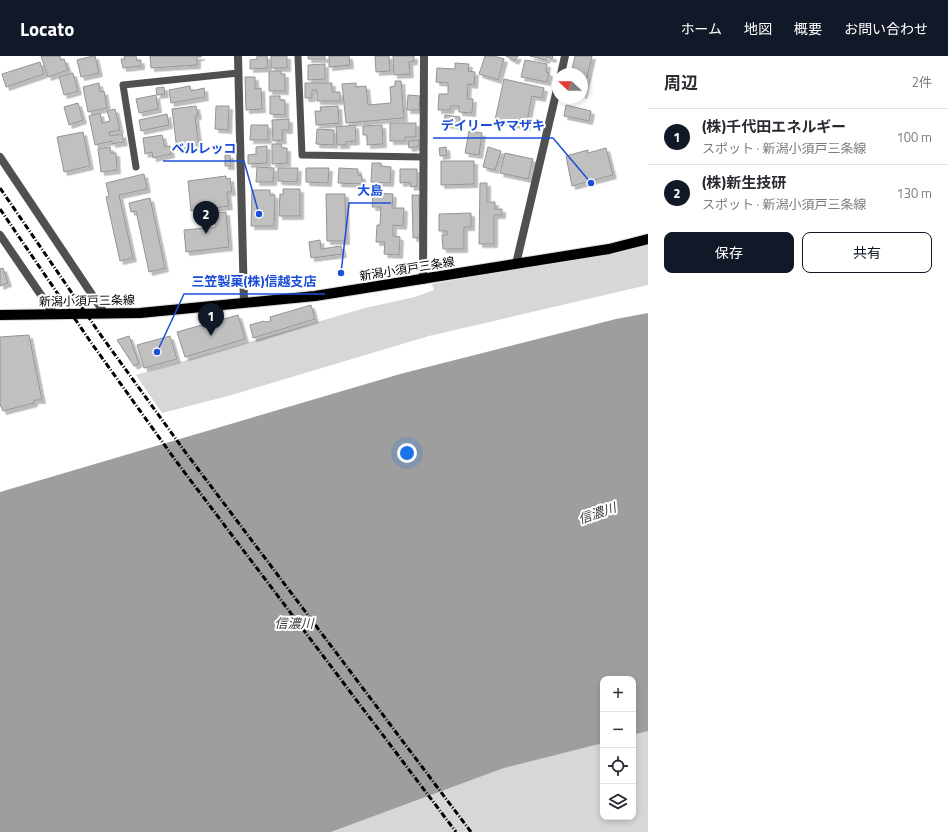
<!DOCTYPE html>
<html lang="ja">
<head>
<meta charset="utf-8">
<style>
  body { margin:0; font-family:"Titillium Web","Noto Sans JP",sans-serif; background:#f7f7f7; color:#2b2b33 }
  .controls { position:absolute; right:12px; bottom:12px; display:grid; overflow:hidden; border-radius:8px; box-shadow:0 2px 6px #0003 }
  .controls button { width:36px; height:36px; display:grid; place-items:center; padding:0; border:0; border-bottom:1px solid #e1e1e2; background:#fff; color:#2b2b33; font:20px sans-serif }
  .compass { position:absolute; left:552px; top:12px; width:36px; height:36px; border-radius:50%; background:#fff; box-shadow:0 2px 6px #0003; rotate:292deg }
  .you { position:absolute; left:407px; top:397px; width:14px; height:14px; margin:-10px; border:3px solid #fff; border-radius:50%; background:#1a73e8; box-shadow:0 0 0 6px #1a73e833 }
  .badge { display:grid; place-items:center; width:26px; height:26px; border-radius:50%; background:#111827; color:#fff; font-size:13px; font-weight:700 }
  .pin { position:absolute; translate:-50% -33px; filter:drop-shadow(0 1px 2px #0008) }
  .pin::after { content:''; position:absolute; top:21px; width:14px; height:12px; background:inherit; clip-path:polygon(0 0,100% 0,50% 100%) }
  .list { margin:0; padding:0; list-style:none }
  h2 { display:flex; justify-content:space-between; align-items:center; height:52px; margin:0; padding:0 16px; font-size:17px }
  h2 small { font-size:13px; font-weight:400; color:#7c7c81 }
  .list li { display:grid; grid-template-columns:26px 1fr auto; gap:12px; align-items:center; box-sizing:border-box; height:56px; padding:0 16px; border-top:1px solid #e1e1e2 }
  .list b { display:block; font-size:15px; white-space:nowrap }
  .list p { margin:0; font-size:13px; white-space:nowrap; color:#7c7c81 }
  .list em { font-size:13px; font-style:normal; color:#7c7c81 }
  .actions { display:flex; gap:8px; padding:12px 16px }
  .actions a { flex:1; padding:9px 0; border:1px solid #111827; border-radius:8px; text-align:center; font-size:14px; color:#111827 }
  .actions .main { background:#111827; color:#fff }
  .icon { flex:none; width:22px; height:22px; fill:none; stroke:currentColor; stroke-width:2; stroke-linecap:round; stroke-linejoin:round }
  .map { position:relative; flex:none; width:648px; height:776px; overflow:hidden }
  header { display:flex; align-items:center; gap:24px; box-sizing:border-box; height:56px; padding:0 20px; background:#111827; color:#fff }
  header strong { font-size:19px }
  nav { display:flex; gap:22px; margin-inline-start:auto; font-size:14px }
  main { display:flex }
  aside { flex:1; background:#fff }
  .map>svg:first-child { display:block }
  .green { fill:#d7d7d7 }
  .water { fill:#9e9e9e }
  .building { fill:#c0c0c0; stroke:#949494; filter:url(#shadow) }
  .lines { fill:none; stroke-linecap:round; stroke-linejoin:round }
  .primary-casing { stroke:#dbdbdb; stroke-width:12 }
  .lane { stroke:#505050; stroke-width:7 }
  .street { stroke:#505050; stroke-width:8 }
  .primary { stroke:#000; stroke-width:10 }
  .rail { stroke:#000; stroke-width:3; stroke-dasharray:6 2 1 2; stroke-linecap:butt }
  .labels { text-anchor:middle; stroke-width:4; stroke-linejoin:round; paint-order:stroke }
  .street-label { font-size:12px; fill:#000; stroke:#fff }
  .water-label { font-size:13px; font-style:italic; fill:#3f3f3f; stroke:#fff }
  .leader { fill:none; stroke:#1d4ed8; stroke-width:1.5 }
  .callout-dot { fill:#1d4ed8; stroke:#fff; stroke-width:1.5 }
  .callout-label { font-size:13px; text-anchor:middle; font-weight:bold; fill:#1d4ed8; stroke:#fff; stroke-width:4; stroke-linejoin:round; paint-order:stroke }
</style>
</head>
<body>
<header>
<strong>Locato</strong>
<nav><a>ホーム</a><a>地図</a><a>概要</a><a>お問い合わせ</a></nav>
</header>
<main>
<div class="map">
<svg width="648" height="776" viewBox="0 0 648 776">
  <defs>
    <filter id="shadow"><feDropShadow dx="3.5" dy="3.5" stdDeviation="0" flood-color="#0004"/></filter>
  </defs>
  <rect width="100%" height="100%" fill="#fff"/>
  <path class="green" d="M648,188V229L429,280L228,340L162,357L136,319L365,252L415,241L434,234L432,228Z
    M648,675V776H331L504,712L603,686V761H633V679Z"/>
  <path class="water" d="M648,257V675L633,679V623H603V687L504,712L331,776H0V436L400,318L616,263Z"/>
  <path class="building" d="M41,0H60L61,4L64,3L68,14L48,21Z
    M93,0H95L99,17L81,21L77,4Z
    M124,0H136L137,5L141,4V10L123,12L121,3H125Z
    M150,0H201V1H197V9L151,12Z
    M257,0H267L268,12L250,13V4L257,3Z
    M271,0H287V12H271Z
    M308,0H325V3H308Z
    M329,0H349L350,9L329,11Z
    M375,0H389L390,15L376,16Z
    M393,0H414V5L409,6L410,18L394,19Z
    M485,0H494L504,3L498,24L479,18Z
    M506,0H518L515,5Z
    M530,0H553L552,3L547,1L546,4Z
    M575,0H592L583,39H582V18H571Z
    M525,4L547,8L546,16L549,17L547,26L521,21Z
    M40,6L44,18L6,31L2,18Z
    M455,7L469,8L468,15L475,16L474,29L468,28L467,43H473L472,57L459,56V50H451L450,54H438L439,38H448V27L436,26L437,12L455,13Z
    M325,8V23L308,24V9Z
    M269,15H281V18H285V35H269Z
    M73,17L78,35L64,39L59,21Z
    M245,21H255V33L261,32L262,53L246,54Z
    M504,23L544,32L542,42L532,40L526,71L495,64Z
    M395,25H401L404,62L346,67L342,28L356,27V31L366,30L368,49L391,47L390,31L395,30Z
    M99,27L100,36L104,35L107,52L88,56L83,31Z
    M305,27H332V36H340V45H317V34H312V42H305Z
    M190,30L191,35L204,32L205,41L171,47L169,34Z
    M164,31L165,38L157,39L156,32Z
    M156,39L158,53L139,57L136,43Z
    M408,39L420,40L419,54H407Z
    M270,40H280V44H285V59L270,58Z
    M78,47L83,64L69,69L64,51Z
    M566,49L591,55L589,65L564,60Z
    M196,50L198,60H195L199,91L177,94L172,53Z
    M216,50H229L228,74L215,73Z
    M338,50L339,67L316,69L315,55H321L320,51Z
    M115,53L120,74L109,76L110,80L122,78L124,86L112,88V85L95,89L89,60L100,57L102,67L110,65L107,55Z
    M167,58L169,69L141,75L139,64Z
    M445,59L460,61L459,70L444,68Z
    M289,63V74H282L283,84L273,85L272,64Z
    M390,67H416V81H405V85H390Z
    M251,69H268V84H250Z
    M355,69L356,85L346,86V89H337L336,71Z
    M382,69L383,88L367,89V79H363V70Z
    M317,73L334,74V89L316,88Z
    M469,75L482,77L479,99L465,97Z
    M83,76L90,110L64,116L57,81Z
    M162,79L165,91L170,90L171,98L153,102L152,96L145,98L143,82Z
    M419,84V90L409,92L408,85Z
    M272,88H281L282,92H287V107L272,108Z
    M267,90V107L248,108V99L256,98V91Z
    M110,91L111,97H116L117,114L101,116L98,93Z
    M446,91L447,99L440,100L439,92Z
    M488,91L501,95L495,114L483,111Z
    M606,92L613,119L572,130L566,100L588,94V97Z
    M505,97L533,103L528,123L500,117Z
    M225,99H230L231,110H225Z
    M441,105H474V128L441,129Z
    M372,107H381V110L391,111L390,127L371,126Z
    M257,111L274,112L273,126H256Z
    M278,112H298L297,126L278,125Z
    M306,112H329L328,127L306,126Z
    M339,112L358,113V119L362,120V128L338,127Z
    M400,113H417V130L411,131L410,126L400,127Z
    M144,118L147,133L119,139L133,202L120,205L106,141L109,140L106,127Z
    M226,120V123L230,122L232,136H227L229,150L191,155L188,125Z
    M480,127H487V146H495V153H502V159H494V188H479Z
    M283,133H300V160H279L280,138L283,139Z
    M252,134H270V139H275L274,170H251Z
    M373,137L393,138L392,152H404L403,170L393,169V180L400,181L399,199L384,198L385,186H376L377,169H380L381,151H372Z
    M326,138H345L346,185H327Z
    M412,139H419L420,181L413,182Z
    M150,142L165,212L149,216L136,155L131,156L129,147Z
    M226,156L229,191L186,196L184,174L216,171L214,157Z
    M471,157V171H464V193H443L442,179H447V175H439V158Z
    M320,184L321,193L341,190L343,198L311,202L309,186Z
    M3,212L8,227L0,230V213Z
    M311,249L315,263L253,282L250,269L264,265L265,266L271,265L270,261Z
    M238,259L245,283L185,301L177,276Z
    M29,279L42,344H34V347L3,355L1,350H0V281Z
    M129,280L139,307L134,310L117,284Z
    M170,280L177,303L144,312L137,289Z"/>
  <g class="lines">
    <g class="primary-casing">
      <path id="primary" d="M0,259L140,257L315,240L609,193L648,183"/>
    </g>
    <path class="lane" d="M298,0L302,99L423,101
      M136,111L123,29L238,17"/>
    <path class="street" d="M238,0L244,247
      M561,18L565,0
      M0,101L105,258
      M0,179L54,258
      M516,208L558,29
      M423,224L424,0"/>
    <use href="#primary" class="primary"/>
    <path class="rail" d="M0,132L100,278L186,397L471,776
      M0,153L90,285L176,405L456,776"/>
  </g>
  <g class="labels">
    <g class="street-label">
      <text transform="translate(407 213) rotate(-9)" y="4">新潟小須戸三条線</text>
      <text transform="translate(87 245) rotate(-1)" y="4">新潟小須戸三条線</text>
    </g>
    <g class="water-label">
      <text transform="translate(597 457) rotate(-19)" y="5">信濃川</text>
      <text x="294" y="572">信濃川</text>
    </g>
  </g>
  <path class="leader" d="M591 127L553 82H433M259 158L244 105H163M341 217L349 147H391M157 296L184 238H325"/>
  <g class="callout-dot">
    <circle cx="591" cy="127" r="4"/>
    <circle cx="259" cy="158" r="4"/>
    <circle cx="341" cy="217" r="4"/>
    <circle cx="157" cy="296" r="4"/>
  </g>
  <g class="callout-label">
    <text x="493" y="74">デイリーヤマザキ</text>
    <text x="204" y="97">ベルレッコ</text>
    <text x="370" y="139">大島</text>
    <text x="254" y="230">三笠製菓(株)信越支店</text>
  </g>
</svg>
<div class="controls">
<button>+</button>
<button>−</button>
<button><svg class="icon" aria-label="locate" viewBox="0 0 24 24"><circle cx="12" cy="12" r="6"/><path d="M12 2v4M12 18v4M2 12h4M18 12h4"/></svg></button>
<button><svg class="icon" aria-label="layers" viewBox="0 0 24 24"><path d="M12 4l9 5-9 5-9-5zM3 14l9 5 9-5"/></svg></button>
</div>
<svg class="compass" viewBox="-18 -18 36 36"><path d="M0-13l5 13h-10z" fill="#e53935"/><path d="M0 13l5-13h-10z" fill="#7c7c81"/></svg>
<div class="you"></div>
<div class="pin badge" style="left:211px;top:280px">1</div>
<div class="pin badge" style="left:206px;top:178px">2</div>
</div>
<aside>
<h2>周辺<small>2件</small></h2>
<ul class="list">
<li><span class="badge">1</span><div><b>(株)千代田エネルギー</b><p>スポット · 新潟小須戸三条線</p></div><em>100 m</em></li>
<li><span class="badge">2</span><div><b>(株)新生技研</b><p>スポット · 新潟小須戸三条線</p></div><em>130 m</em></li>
</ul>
<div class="actions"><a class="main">保存</a><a>共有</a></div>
</aside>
</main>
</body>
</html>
